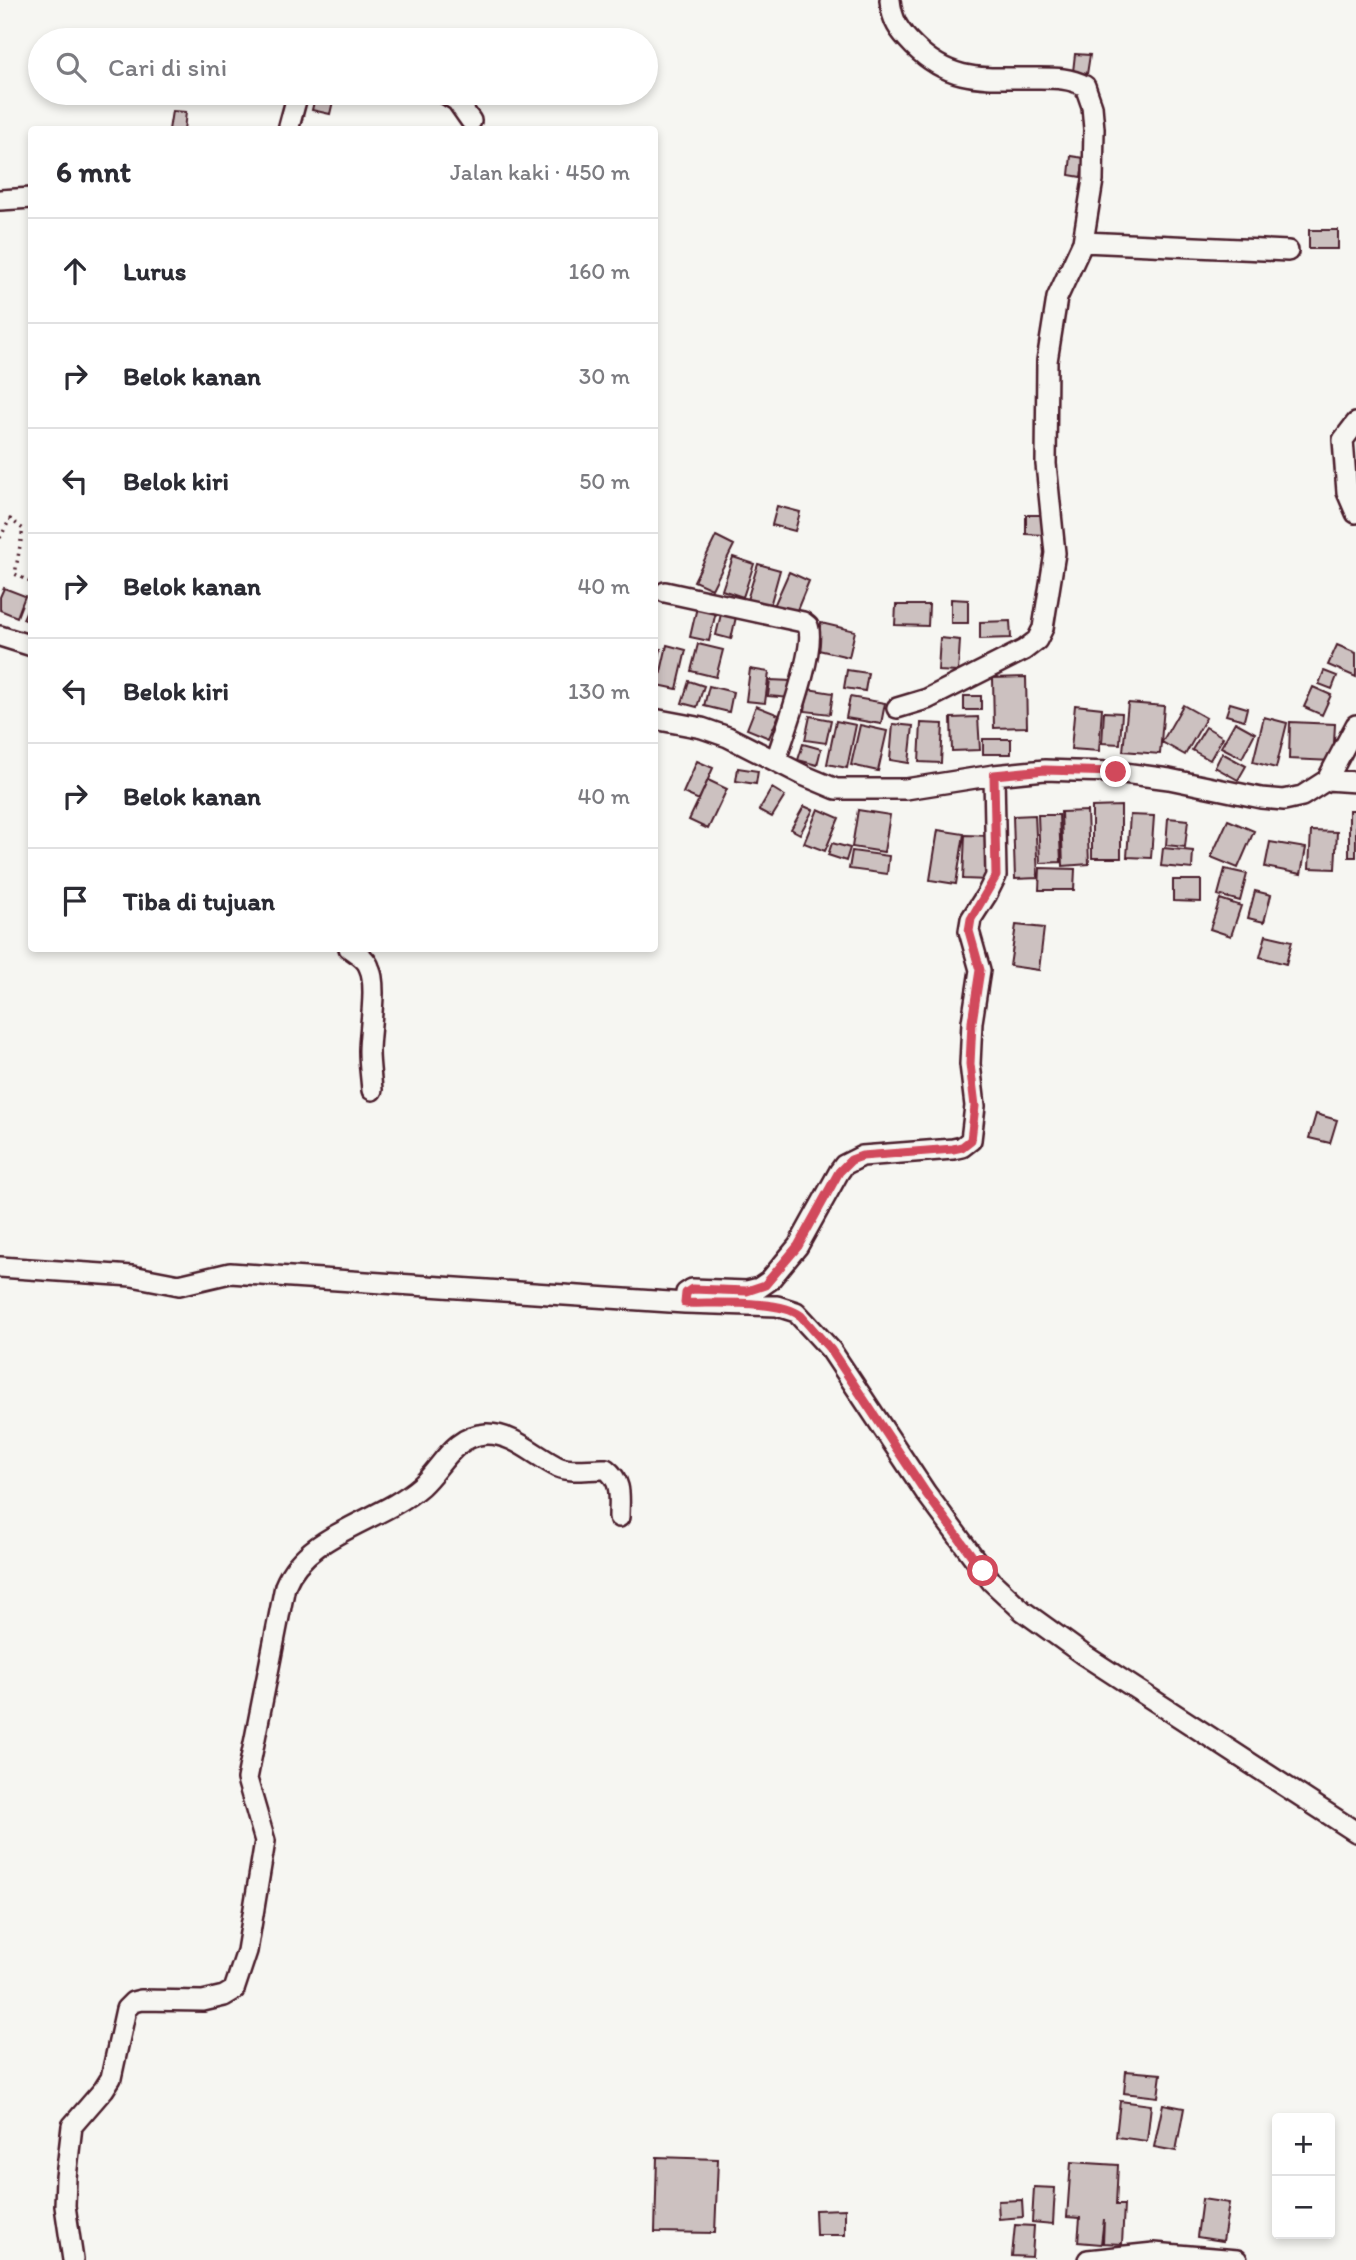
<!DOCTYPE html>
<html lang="id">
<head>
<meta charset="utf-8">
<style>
  body { margin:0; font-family:Itim,sans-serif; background:#f7f7f7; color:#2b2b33 }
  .controls { position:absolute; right:21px; bottom:21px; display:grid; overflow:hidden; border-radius:7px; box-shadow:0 4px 10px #0003 }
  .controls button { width:63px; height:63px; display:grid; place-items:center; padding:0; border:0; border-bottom:2px solid #e1e1e2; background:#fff; color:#2b2b33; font:35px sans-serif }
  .stop { position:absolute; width:21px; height:21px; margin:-16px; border:5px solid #d1495b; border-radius:50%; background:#fff }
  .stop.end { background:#d1495b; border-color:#fff; box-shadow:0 2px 7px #0008 }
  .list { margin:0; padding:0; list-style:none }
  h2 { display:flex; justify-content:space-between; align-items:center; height:91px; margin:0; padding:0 28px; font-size:30px }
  h2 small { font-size:23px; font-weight:400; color:#7c7c81 }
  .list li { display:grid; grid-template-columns:46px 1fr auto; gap:21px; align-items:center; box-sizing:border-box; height:105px; padding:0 28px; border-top:2px solid #e1e1e2 }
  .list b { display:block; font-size:26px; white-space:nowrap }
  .list em { font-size:23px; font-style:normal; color:#7c7c81 }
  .icon { flex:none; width:38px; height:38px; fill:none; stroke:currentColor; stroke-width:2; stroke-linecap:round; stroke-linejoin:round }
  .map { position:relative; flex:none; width:1356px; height:2260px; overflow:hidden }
  .search { position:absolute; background:#fff; box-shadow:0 4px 10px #0003; left:28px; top:28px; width:630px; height:77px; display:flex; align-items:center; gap:18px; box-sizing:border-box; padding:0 24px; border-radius:38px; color:#7c7c81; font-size:26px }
  .panel { position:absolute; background:#fff; box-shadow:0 4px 10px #0003; left:28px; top:126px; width:630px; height:826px; border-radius:7px }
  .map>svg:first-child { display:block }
  .building { fill:#ccc1c0; stroke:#4a1f2b; stroke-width:2 }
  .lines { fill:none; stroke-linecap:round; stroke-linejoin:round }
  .street-casing { stroke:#4a1f2b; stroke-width:24 }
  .path { stroke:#4a1f2b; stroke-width:3.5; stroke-dasharray:2 5; stroke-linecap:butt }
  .street { stroke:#f6f6f2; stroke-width:19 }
  .route { stroke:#d1495b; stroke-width:9 }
</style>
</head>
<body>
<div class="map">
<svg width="1356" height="2260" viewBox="0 0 1356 2260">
  <rect width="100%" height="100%" fill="#f6f6f2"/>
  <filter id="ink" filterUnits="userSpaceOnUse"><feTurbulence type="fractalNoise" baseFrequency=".0143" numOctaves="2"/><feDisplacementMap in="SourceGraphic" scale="14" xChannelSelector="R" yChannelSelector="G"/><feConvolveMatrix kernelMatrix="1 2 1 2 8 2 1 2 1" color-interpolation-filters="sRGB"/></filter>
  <g filter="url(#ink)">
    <path class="building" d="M385,31L402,32L401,40H385Z
      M1075,54L1090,55L1087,74L1073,72Z
      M316,93L334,97L330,114L312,110Z
      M172,111L186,112L184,130H169Z
      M1071,156L1084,158L1081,177L1069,175Z
      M1309,230H1338V249H1309Z
      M777,506L800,512L795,531L772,525Z
      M1026,515H1044V535L1026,534Z
      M716,536L734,545L712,589L694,581Z
      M733,557L754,564L743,597L722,590Z
      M758,564L780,570L770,606L747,600Z
      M789,572L809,581L795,615L774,606Z
      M4,588L25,596L17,617L0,610V597Z
      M32,598V623L23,619Z
      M951,599L968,600V623H951Z
      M896,605H929L928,626L895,625Z
      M697,607L716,612L709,641L690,637Z
      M721,614L736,617L731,639L716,635Z
      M1010,621L1011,638L980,639V622Z
      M821,623L855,631L849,657L814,649Z
      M940,638L960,640L958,672L938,671Z
      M698,644L723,650L716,677L691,671Z
      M667,645L686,650L677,689L658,685Z
      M1337,645L1356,653V677L1328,665Z
      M654,647L661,649L654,676Z
      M750,669L769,672L765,703L746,701Z
      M847,670L868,673L865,691L844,688Z
      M1324,671L1337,676L1332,689L1319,684Z
      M1026,677L1027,727L994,728L993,678Z
      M770,680L792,681L791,698L768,696Z
      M689,681L704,686L697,707L682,703Z
      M709,686L733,692L729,712L704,706Z
      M1313,687L1331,695L1322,715L1304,707Z
      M808,689L833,693L830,714L805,711Z
      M964,696H981V710H964Z
      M850,697L885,703L881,724L846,718Z
      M1128,703L1164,706L1160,754L1123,751Z
      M1230,703L1247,708L1244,720L1226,715Z
      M1075,705L1102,708L1099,751L1071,749Z
      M1183,705L1206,718L1185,755L1162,742Z
      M756,706L779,715L769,738L747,729Z
      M1104,712L1122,713L1120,744L1102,743Z
      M810,716L831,720L826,743L805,740Z
      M978,717L980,750L952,751L951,718Z
      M1264,717L1287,723L1276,768L1253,762Z
      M836,721L856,725L847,768L827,764Z
      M1235,722L1255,733L1242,758L1221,747Z
      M1290,722L1335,724L1333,761L1289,759Z
      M921,723L943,724L941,763L919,762Z
      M893,724L913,726L909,763L890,760Z
      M860,725L887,731L878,771L851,765Z
      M1206,727L1223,737L1210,760L1192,750Z
      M983,739H1011V754H983Z
      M803,744L821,749L817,765L798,760Z
      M1222,753L1246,766L1238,780L1215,767Z
      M697,761L713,768L699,800L683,793Z
      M738,768L758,771L756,784L736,781Z
      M708,780L727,789L708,829L689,820Z
      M772,788L785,796L772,817L759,810Z
      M804,806L813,810L800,834L791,829Z
      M1121,806V858H1092V807Z
      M818,809L839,818L825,851L804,843Z
      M858,810L890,815L884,852L852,847Z
      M1349,810H1356V857H1349Z
      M1087,811L1089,864L1063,866L1061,812Z
      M1035,815L1038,878L1015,879L1013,816Z
      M1038,815H1059L1061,862L1040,863Z
      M1130,815L1154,816L1151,858L1127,857Z
      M1168,818L1188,820L1185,847L1166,845Z
      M1228,820L1254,831L1238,868L1211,857Z
      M938,830L964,834L956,884L930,880Z
      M1311,831L1337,832L1335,869L1309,868Z
      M965,835L991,836L989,880L963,879Z
      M1270,842L1306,848L1301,874L1265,867Z
      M832,843L850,848L846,861L828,855Z
      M1163,848L1193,851L1192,869L1161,866Z
      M852,851L889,856L887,874L849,869Z
      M1040,868L1075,869L1074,890H1039Z
      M1225,869L1247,874L1240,901L1218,895Z
      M1173,880H1201V902L1173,901Z
      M1255,891L1271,895L1264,922L1248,918Z
      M1220,899L1241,906L1231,936L1210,929Z
      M1016,925L1044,928L1039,970L1010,966Z
      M1266,935L1292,941L1286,964L1260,957Z
      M1316,1114L1337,1120L1330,1143L1309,1138Z
      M1126,2071L1161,2074L1158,2097L1124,2093Z
      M1120,2101L1151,2105L1147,2141L1116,2137Z
      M1163,2104L1184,2108L1176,2151L1154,2147Z
      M657,2157L718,2159L715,2233L655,2232Z
      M1071,2162L1118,2165L1116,2205H1124L1122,2244L1103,2243L1104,2219L1101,2244L1078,2242L1080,2218L1067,2217Z
      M1034,2187L1055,2188L1053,2224L1032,2222Z
      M1202,2199L1229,2203L1223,2241L1197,2237Z
      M1022,2200L1023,2217L999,2219L998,2201Z
      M845,2209V2235H816L815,2210Z
      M1015,2225L1034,2226L1032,2257L1012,2256Z"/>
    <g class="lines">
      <g class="street-casing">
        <path id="street" d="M890,0C892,21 899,31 914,46C953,85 988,77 1039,78C1056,78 1070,78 1085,86L1092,106L1094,129L1093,180L1083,242L1057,298L1047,361L1046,464L1055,553L1043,628L1037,640L1024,650L927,699L897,708
          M444,93L457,101L471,121
          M288,130L298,93
          M0,200L32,198
          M1083,242L1288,251
          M1356,423L1343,440L1347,492L1356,513
          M665,592L803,622L808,626C817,648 784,734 776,760
          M0,636L32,646
          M654,719L702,728L728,737L805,776L836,789H906L994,775L1045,770L1074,771L1116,772L1169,779L1261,798L1284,800L1302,796L1327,780L1356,725
          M1327,780L1356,782
          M349,948C357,954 366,958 369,967C378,985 369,1030 369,1051C369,1064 371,1077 372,1090
          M0,1267L132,1276L179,1285L230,1273L685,1303L777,1306L796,1312L831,1350L926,1493L992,1582L1023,1611L1084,1655L1356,1832
          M685,1303L686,1293L692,1289L747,1291L759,1288L769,1281L798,1246L839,1172L844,1165L862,1156L953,1149L962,1147L971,1140L975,1106L970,1064L972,1022L980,970L969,931L971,919L987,894L996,876L994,775
          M73,2260L65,2206L66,2177L72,2126L104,2089L111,2078L126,2009L133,2002L141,2000L203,2001L224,1996L234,1990L247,1951L265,1841L247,1779L285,1586C306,1533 380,1522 421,1486C442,1467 453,1436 486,1434C513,1433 535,1456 558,1467C572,1473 591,1468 606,1469C623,1482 619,1498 619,1517
          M1088,2260L1154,2253L1237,2260"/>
      </g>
      <path class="path" d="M0,538L10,519L23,529L15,574L30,582L32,577"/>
      <use href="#street" class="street"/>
    </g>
  </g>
  <g class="lines" filter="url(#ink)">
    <path class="route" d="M983,1571L926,1493L831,1350L801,1316C781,1299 712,1304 685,1303L686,1293L692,1289L747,1291L765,1285L798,1246L839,1172L851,1160L862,1156L953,1149L962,1147L971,1140L975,1106L970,1064L972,1022L980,970L969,931L971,919L996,876L994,775L1045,770L1116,772"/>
  </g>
</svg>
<div class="controls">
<button>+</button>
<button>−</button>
</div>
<div class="stop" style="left:983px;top:1571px"></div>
<div class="stop end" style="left:1116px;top:772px"></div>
<div class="search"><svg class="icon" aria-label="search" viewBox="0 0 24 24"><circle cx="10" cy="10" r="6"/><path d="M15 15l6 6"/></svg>Cari di sini</div>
<section class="panel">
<h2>6 mnt<small>Jalan kaki · 450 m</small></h2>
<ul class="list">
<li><svg class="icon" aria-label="ahead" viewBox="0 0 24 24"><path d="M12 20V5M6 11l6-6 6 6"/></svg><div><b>Lurus</b></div><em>160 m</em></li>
<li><svg class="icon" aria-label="right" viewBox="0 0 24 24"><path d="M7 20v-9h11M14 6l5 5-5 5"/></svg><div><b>Belok kanan</b></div><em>30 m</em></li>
<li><svg class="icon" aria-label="left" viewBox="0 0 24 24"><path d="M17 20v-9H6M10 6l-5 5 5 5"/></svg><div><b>Belok kiri</b></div><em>50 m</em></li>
<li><svg class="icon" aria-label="right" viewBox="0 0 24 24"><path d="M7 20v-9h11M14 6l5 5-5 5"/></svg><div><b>Belok kanan</b></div><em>40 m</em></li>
<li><svg class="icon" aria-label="left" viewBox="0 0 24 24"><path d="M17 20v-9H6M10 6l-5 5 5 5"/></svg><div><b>Belok kiri</b></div><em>130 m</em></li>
<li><svg class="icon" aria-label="right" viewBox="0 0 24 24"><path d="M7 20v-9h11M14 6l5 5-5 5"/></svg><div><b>Belok kanan</b></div><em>40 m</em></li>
<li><svg class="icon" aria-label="arrive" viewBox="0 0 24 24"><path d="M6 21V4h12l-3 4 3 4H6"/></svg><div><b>Tiba di tujuan</b></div></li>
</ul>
</section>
</div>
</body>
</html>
